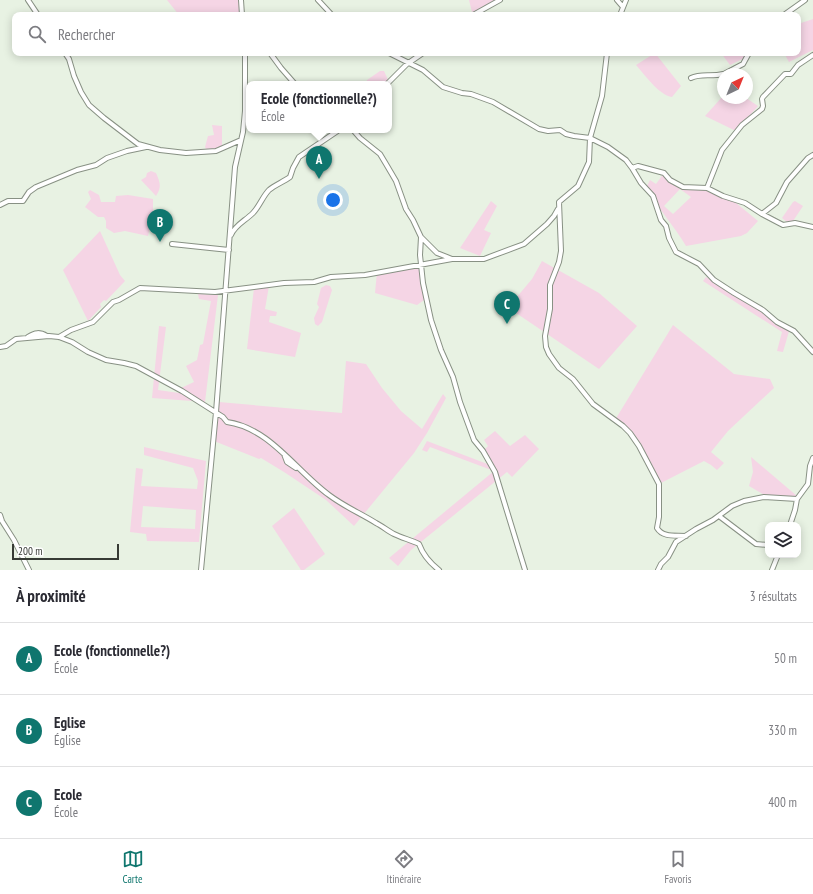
<!DOCTYPE html>
<html lang="fr">
<head>
<meta charset="utf-8">
<style>
  body { margin:0; font-family:"PT Sans Narrow",sans-serif; background:#f2f2f3; color:#2b2b33 }
  .controls { position:absolute; right:12px; bottom:12px; display:grid; overflow:hidden; border-radius:8px; box-shadow:0 2px 10px #0003 }
  .controls button { width:36px; height:36px; display:grid; place-items:center; padding:0; border:0; border-bottom:1px solid #e1e1e2; background:#fff; color:#2b2b33; font:20px sans-serif }
  .compass { position:absolute; left:717px; top:68px; width:36px; height:36px; border-radius:50%; background:#fff; box-shadow:0 2px 10px #0003; rotate:43deg }
  .scale { position:absolute; left:12px; bottom:10px; width:107px; box-sizing:border-box; padding-left:4px; border:2px solid #373b35; border-top:0; font-size:11px; line-height:14px; white-space:nowrap; color:#373b35; -webkit-text-stroke:3px #fff; paint-order:stroke }
  .you { position:absolute; left:333px; top:200px; width:14px; height:14px; margin:-10px; border:3px solid #fff; border-radius:50%; background:#1a73e8; box-shadow:0 0 0 6px #1a73e833 }
  .badge { display:grid; place-items:center; width:26px; height:26px; border-radius:50%; background:#0f766e; color:#fff; font-size:13px; font-weight:700 }
  .pin { position:absolute; translate:-50% -33px; filter:drop-shadow(0 1px 2px #0008) }
  .pin::after { content:''; position:absolute; top:21px; width:14px; height:12px; background:inherit; clip-path:polygon(0 0,100% 0,50% 100%) }
  .popup { position:absolute; left:246px; top:81px; width:146px; height:52px; box-sizing:border-box; display:grid; place-content:center; border-radius:8px; background:#fff; filter:drop-shadow(0 1px 3px #0005); font-size:13px; white-space:nowrap; color:#7c7c81 }
  .popup b { font-size:15px; color:#2b2b33 }
  .popup::after { content:''; position:absolute; left:50%; top:100%; margin-left:-8px; border:8px solid transparent; border-top-color:#fff }
  .list { margin:0; padding:0; list-style:none }
  h2 { display:flex; justify-content:space-between; align-items:center; height:52px; margin:0; padding:0 16px; font-size:17px }
  h2 small { font-size:13px; font-weight:400; color:#7c7c81 }
  .list li { display:grid; grid-template-columns:26px 1fr auto; gap:12px; align-items:center; box-sizing:border-box; height:72px; padding:0 16px; border-top:1px solid #e1e1e2 }
  .list b { display:block; font-size:15px; white-space:nowrap }
  .list p { margin:0; font-size:13px; white-space:nowrap; color:#7c7c81 }
  .list em { font-size:13px; font-style:normal; color:#7c7c81 }
  .icon { flex:none; width:22px; height:22px; fill:none; stroke:currentColor; stroke-width:2; stroke-linecap:round; stroke-linejoin:round }
  .map { position:relative; flex:none; width:813px; height:570px; overflow:hidden }
  .search { position:absolute; background:#fff; box-shadow:0 2px 10px #0003; left:12px; right:12px; top:12px; height:44px; display:flex; align-items:center; gap:10px; box-sizing:border-box; padding:0 14px; border-radius:8px; color:#7c7c81; font-size:15px }
  .sheet { height:268px; background:#fff }
  nav { display:flex; justify-content:space-around; align-items:center; box-sizing:border-box; height:56px; border-top:1px solid #e1e1e2; background:#fff; font-size:11px; color:#7c7c81 }
  nav a { display:grid; justify-items:center; gap:2px }
  nav .on { color:#0f766e }
  .map>svg:first-child { display:block }
  .green { fill:#f5d5e5; fill-rule:evenodd }
  .lines { fill:none; stroke-linecap:round; stroke-linejoin:round }
  .minor-casing { stroke:#889184; stroke-width:6 }
  .minor { stroke:#fff; stroke-width:4 }
</style>
</head>
<body>
<div class="map">
<svg width="813" height="570" viewBox="0 0 813 570">
  <rect width="100%" height="100%" fill="#e8f2e3"/>
  <path class="green" d="M167,0H241L242,15H179Z
    M469,0H500L486,9L472,12Z
    M813,19V50L789,62L784,53H798V27L801,23Z
    M655,53L681,86L672,97C659,95 645,75 636,65Z
    M721,53H755L730,65Z
    M380,71H384L389,82L387,84H366L367,80Z
    M723,96V98H746L758,106L736,131L705,116Z
    M212,125L222,126V149L208,152L205,147L208,136L214,135Z
    M151,171L156,173C160,182 162,187 156,196L141,180L146,177L147,173Z
    M664,173L683,187L705,188L730,198L758,221L747,233L741,236L686,246C674,226 658,208 646,188L650,180L656,184ZM680,189L691,197L673,214L664,206Z
    M90,190L99,195L101,202H115L116,196L128,195L153,199V215L148,236L125,231L114,233L106,228V221L104,217H98L85,207L91,199L88,192Z
    M491,201L497,206L484,230L491,233L480,256L460,248Z
    M795,201L803,206L793,221L787,222L782,218L793,202Z
    M100,231L120,275L125,281L106,301L104,300L100,304L101,307L88,321L63,270Z
    M542,261L599,293L637,326L599,369L516,313L511,304L532,279Z
    M421,264L427,298L417,305L375,293L377,272Z
    M706,277L790,328L783,352L777,351L782,332L703,281Z
    M326,285L330,286L332,290L322,322L318,326L315,324L314,318L319,307L317,304L321,288Z
    M269,286L265,309L277,312L276,316H270L269,322L301,333L295,357L247,349L254,288Z
    M198,294L218,295L205,402L152,398L159,326L166,327L158,390L179,393L181,388L194,382L186,366L197,360L200,345L203,344L211,301L199,299Z
    M673,325L734,374L770,379L774,388L728,431L711,452L724,463L717,470L711,465L704,461L659,484L632,437L615,420Z
    M346,361L366,364L382,388L401,411L422,429L443,394L446,398L427,433L414,453L354,526L326,500L284,472L261,458L259,459L214,441L219,402L342,413Z
    M495,431L510,446L525,435L539,449L512,477L507,472L411,550L398,566L389,558L494,471L430,447L427,452L422,450L427,441L490,465L483,451L488,446L484,440Z
    M144,447L206,461L199,542L147,541L146,534L130,532L136,468L143,469L141,486L197,489L198,481L193,468L144,455ZM143,506L196,510L195,529L141,527Z
    M751,457L797,496L794,499L768,497L749,486L753,472Z
    M294,508L325,554L304,570H301L272,526Z"/>
  <g class="lines">
    <g class="minor-casing">
      <path id="minor" d="M28,0L38,15
        M241,0L242,15
        M318,0L332,15
        M617,0L623,7
        M473,15L500,0
        M620,15L626,0
        M784,15L805,0
        M65,53L69,59L74,76L81,92L89,105L104,118L138,144L160,150L186,153L216,151L241,140
        M270,53L281,68L295,84
        M389,53L423,70L443,87L462,93L471,94L493,102L539,129L548,131L560,130L566,134L574,136L590,138L608,147L626,160L632,168L638,166L664,173L670,180L683,187L707,188L723,196L745,203L762,214L783,225L795,223L813,227
        M607,53L602,96L590,138L589,162L578,186L559,202L561,251L559,262L550,285V309L545,336L546,347L549,354L559,368L573,379L593,404L623,426L630,433L639,446L659,484V517L657,528C663,538 676,535 686,536
        M724,74L743,64L749,53
        M691,78C701,73 711,77 723,74
        M387,84L407,64L423,53
        M353,130L360,138L380,154L386,164L396,181L406,209L413,220L421,237L420,255L423,283L431,320L441,350L453,377L460,402L474,440L483,451L495,472L525,570
        M632,168L641,183L653,196L661,220L666,226L669,238L676,252L699,264L714,280L734,293L763,310L777,322L794,331L813,352
        M707,188L722,150L742,125L762,109L763,106L762,99L763,97L785,74H791L798,65L813,55
        M0,205L8,201H23L29,192L36,187L77,170L96,165L107,158L127,151L146,147
        M762,214L776,203L787,182L808,158L813,155
        M231,235C235,225 245,221 253,213C259,207 263,196 269,190C275,185 283,182 290,177L293,168L299,157L339,130
        M421,237L437,253L452,259H484L524,244L547,224L554,216L558,209
        M172,244L229,250
        M28,337C35,332 40,332 47,336
        M59,337L71,330L93,322L113,302L119,300L140,288L215,292L284,283L314,282L331,277L365,275L452,259
        M0,347L6,346L16,339L49,336L59,337L72,342L88,352L106,360L124,363L136,366L182,391L223,417L227,422C270,428 296,471 329,495C345,507 360,513 376,523C382,526 388,531 394,534C402,538 411,540 419,544C423,555 430,563 439,570
        M284,454L287,462L296,468
        M0,515L2,521L14,540L29,570
        M719,516L756,544L768,545
        M790,525L795,510L797,499L808,484L810,466L813,458
        M201,570L216,412L235,167L243,132L245,111V53
        M658,570L661,564L668,557L676,542L696,529L713,520L732,506L744,501L764,497L797,499
        M772,570L778,555"/>
    </g>
    <use href="#minor" class="minor"/>
  </g>
</svg>
<div class="controls">
<button><svg class="icon" aria-label="layers" viewBox="0 0 24 24"><path d="M12 4l9 5-9 5-9-5zM3 14l9 5 9-5"/></svg></button>
</div>
<svg class="compass" viewBox="-18 -18 36 36"><path d="M0-13l5 13h-10z" fill="#e53935"/><path d="M0 13l5-13h-10z" fill="#7c7c81"/></svg>
<div class="scale">200 m</div>
<div class="you"></div>
<div class="pin badge" style="left:319px;top:179px">A</div>
<div class="popup"><b>Ecole (fonctionnelle?)</b>École</div>
<div class="pin badge" style="left:160px;top:242px">B</div>
<div class="pin badge" style="left:507px;top:324px">C</div>
<div class="search"><svg class="icon" aria-label="search" viewBox="0 0 24 24"><circle cx="10" cy="10" r="6"/><path d="M15 15l6 6"/></svg>Rechercher</div>
</div>
<section class="sheet">
<h2>À proximité<small>3 résultats</small></h2>
<ul class="list">
<li><span class="badge">A</span><div><b>Ecole (fonctionnelle?)</b><p>École</p></div><em>50 m</em></li>
<li><span class="badge">B</span><div><b>Eglise</b><p>Église</p></div><em>330 m</em></li>
<li><span class="badge">C</span><div><b>Ecole</b><p>École</p></div><em>400 m</em></li>
</ul>
</section>
<nav>
<a class="on"><svg class="icon" aria-label="map" viewBox="0 0 24 24"><path d="M3 6l6-2 6 2 6-2v14l-6 2-6-2-6 2zM9 4v14M15 6v14"/></svg>Carte</a>
<a><svg class="icon" aria-label="directions" viewBox="0 0 24 24"><path d="M12 3l9 9-9 9-9-9zM9 14v-3h6M13 9l2 2-2 2"/></svg>Itinéraire</a>
<a><svg class="icon" aria-label="saved" viewBox="0 0 24 24"><path d="M7 4h10v16l-5-4-5 4z"/></svg>Favoris</a>
</nav>
</body>
</html>
